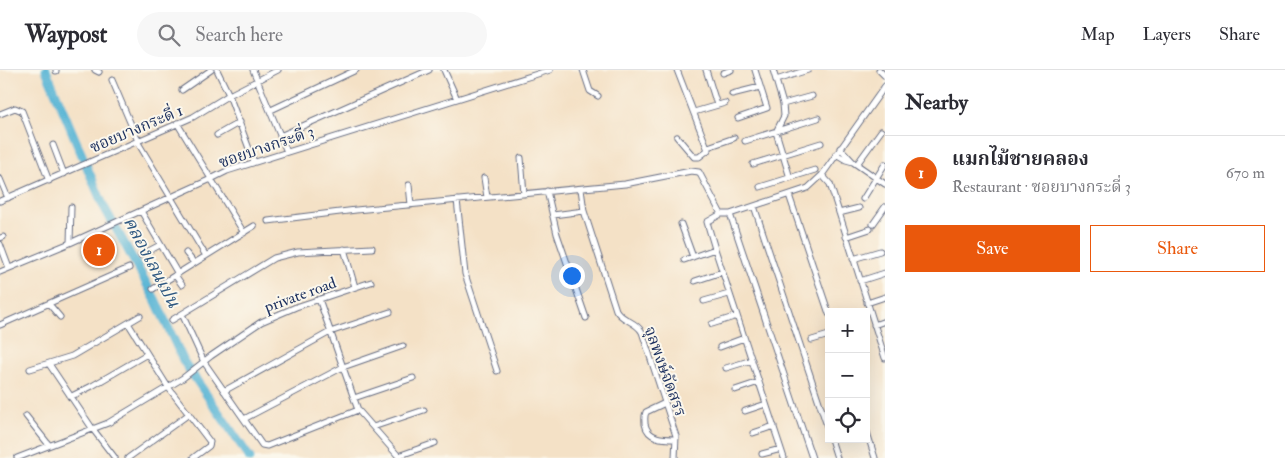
<!DOCTYPE html>
<html lang="en">
<head>
<meta charset="utf-8">
<style>
  body { margin:0; font-family:"IM FELL Double Pica","Noto Serif Thai",serif; background:#f7f7f7; color:#2b2b33 }
  .controls { position:absolute; right:15px; bottom:15px; display:grid; overflow:hidden; border-radius:0px; box-shadow:0 5px 20px #0002 }
  .controls button { width:45px; height:45px; display:grid; place-items:center; padding:0; border:0; border-bottom:1px solid #e1e1e2; background:#fff; color:#2b2b33; font:25px sans-serif }
  .you { position:absolute; left:571px; top:205px; width:18px; height:18px; margin:-12px; border:4px solid #fff; border-radius:50%; background:#1a73e8; box-shadow:0 0 0 8px #1a73e833 }
  .badge { display:grid; place-items:center; width:32px; height:32px; border-radius:50%; background:#ea580c; color:#fff; font-size:16px; font-weight:700 }
  .pin { position:absolute; translate:-50% -50%; border:2px solid #fff; box-shadow:0 1px 5px #0006 }
  .list { margin:0; padding:0; list-style:none }
  h2 { display:flex; justify-content:space-between; align-items:center; height:65px; margin:0; padding:0 20px; font-size:21px }
  h2 small { font-size:16px; font-weight:400; color:#7c7c81 }
  .list li { display:grid; grid-template-columns:32px 1fr auto; gap:15px; align-items:center; box-sizing:border-box; height:75px; padding:0 20px; border-top:1px solid #e1e1e2 }
  .list b { display:block; font-size:19px; white-space:nowrap }
  .list p { margin:0; font-size:16px; white-space:nowrap; color:#7c7c81 }
  .list em { font-size:16px; font-style:normal; color:#7c7c81 }
  .actions { display:flex; gap:10px; padding:15px 20px }
  .actions a { flex:1; padding:11px 0; border:1px solid #ea580c; border-radius:0px; text-align:center; font-size:18px; color:#ea580c }
  .actions .main { background:#ea580c; color:#fff }
  .icon { flex:none; width:28px; height:28px; fill:none; stroke:currentColor; stroke-width:2; stroke-linecap:round; stroke-linejoin:round }
  .map { position:relative; flex:none; width:885px; height:388px; overflow:hidden }
  header { display:flex; align-items:center; gap:30px; box-sizing:border-box; height:70px; padding:0 25px; background:#fff; border-bottom:1px solid #e1e1e2 }
  header strong { font-size:24px }
  nav { display:flex; gap:28px; margin-inline-start:auto; font-size:18px }
  .search { width:350px; height:45px; background:#f7f7f7; display:flex; align-items:center; gap:12px; box-sizing:border-box; padding:0 18px; border-radius:28px; color:#7c7c81; font-size:19px }
  main { display:flex }
  aside { flex:1; background:#fff }
  .map>svg:first-child { display:block }
  .lines { fill:none; stroke-linecap:round; stroke-linejoin:round }
  .river { stroke:#56b4d4; stroke-width:9 }
  .minor-casing { stroke:#676d82; stroke-width:7 }
  .minor { stroke:#fff; stroke-width:5 }
  .labels { text-anchor:middle; stroke-width:4; stroke-linejoin:round; paint-order:stroke }
  .street-label { font-size:16px; fill:#1b2f5e; stroke:#fbf7ec }
  .water-label { font-size:18px; font-style:italic; fill:#2d5781; stroke:#fbf7ec }
</style>
</head>
<body>
<header>
<strong>Waypost</strong>
<div class="search"><svg class="icon" aria-label="search" viewBox="0 0 24 24"><circle cx="10" cy="10" r="6"/><path d="M15 15l6 6"/></svg>Search here</div>
<nav><a>Map</a><a>Layers</a><a>Share</a></nav>
</header>
<main>
<div class="map">
<svg width="885" height="388" viewBox="0 0 885 388">
  <rect width="100%" height="100%" fill="#fbf7ec"/>
  <filter id="ink" filterUnits="userSpaceOnUse"><feTurbulence type="fractalNoise" baseFrequency=".02" numOctaves="2"/><feDisplacementMap in="SourceGraphic" scale="10" xChannelSelector="R" yChannelSelector="G"/><feConvolveMatrix kernelMatrix="1 2 1 2 8 2 1 2 1" color-interpolation-filters="sRGB"/></filter>
  <filter id="wash" filterUnits="userSpaceOnUse"><feTurbulence type="fractalNoise" baseFrequency=".0096" numOctaves="4" result="noise"/><feDisplacementMap in="SourceGraphic" scale="20" xChannelSelector="R" yChannelSelector="G"/><feGaussianBlur stdDeviation="1.12" result="paint"/><feColorMatrix in="noise" values="0 0 0 0 0 0 0 0 0 0 0 0 0 0 0 0 0 1.4 0 .05"/><feComposite in="paint" operator="in"/></filter>
  <g filter="url(#wash)">
    <rect width="100%" height="100%" fill="#f4e1c6"/>
    <g class="lines">
      <path class="river" d="M46,0L103,135L155,229L184,292L250,388"/>
    </g>
  </g>
  <g filter="url(#ink)">
    <g class="lines">
      <g class="minor-casing">
        <path id="minor" d="M95,0L99,2
          M217,0L229,25L254,92
          M253,0L287,82
          M444,0L457,29
          M583,0L590,21L598,26
          M677,0L708,80L699,87H694L677,67
          M706,0L717,35
          M773,0L783,34L784,46L776,62L790,108
          M879,0L885,6
          M56,1V0
          M723,3L731,0
          M112,10L138,71
          M776,10L808,0
          M182,20L211,0
          M732,24L760,17
          M783,34L812,26
          M271,40L356,0
          M694,42L725,33
          M0,44L15,38L22,41L49,111
          M738,48L767,38L755,0
          M177,53L244,163
          M217,65L240,52
          M280,66L429,0
          M137,71L206,186
          M745,71L818,48
          M53,75L64,104
          M708,77L734,68
          M840,78L853,92L885,114
          M836,84L846,90L853,92
          M521,88L524,124
          M753,94L821,73
          M857,94L881,61
          M822,105L830,114L885,288
          M484,108L487,127
          M0,109L8,128
          M409,115L411,135
          M760,117L815,100
          M581,119L584,141L616,240C622,251 636,251 642,262L676,366L675,388
          M547,121L557,164L586,248
          M789,125L829,244
          M863,129L885,94
          M457,130L465,204L497,301
          M0,131L193,47L229,25L278,0
          M754,136L829,362
          M141,141L178,204
          M839,143L859,138
          M730,144L812,388
          M553,145L584,141
          M268,151L356,140L625,114L691,101L699,102L721,144
          M681,154L693,187
          M873,154L885,137
          M846,167L870,159
          M0,168L3,167
          M70,173L71,137
          M0,174L9,198
          M344,179L355,217
          M186,183L194,193
          M141,185L160,175
          M853,189L880,181
          M684,190L715,179
          M0,202L70,173L211,109L227,101L550,0
          M175,205L182,215
          M695,211L722,202
          M860,211L885,203
          M153,219L254,156
          M319,229L358,340L400,388
          M704,231L729,224
          M867,233L885,227
          M49,234L60,247
          M182,244L204,292L262,375L267,376L358,340
          M172,250L274,188L298,182L372,178
          M128,253L168,317L210,372L209,376L193,388
          M712,254L737,246
          M0,255L129,198
          M874,255L885,251
          M812,270L829,265
          M720,277L744,268
          M49,294L92,358L115,388
          M726,298L752,290
          M30,299L72,286L140,246
          M735,320L759,312
          M224,321L330,262L390,242
          M70,327L92,316L147,284
          M354,328L413,308
          M665,333L646,342C644,347 645,349 645,354C648,369 663,369 676,369
          M745,341L766,334
          M26,346L49,375
          M244,349L343,297L403,276
          M373,357L424,340
          M866,359L875,388
          M753,363L774,356
          M831,369L837,388
          M762,384L781,379
          M398,386L435,373
          M17,388L108,353L183,308L211,286L261,252L296,237L371,212
          M128,388L189,344
          M784,388L715,179L707,152L721,144H730L808,118L822,105L885,16"/>
      </g>
      <use href="#minor" class="minor"/>
    </g>
  </g>
  <g class="labels">
    <g class="street-label">
      <text transform="translate(136 58) rotate(-23)" y="6">ซอยบางกระดี่ 1</text>
      <text transform="translate(266 76) rotate(-19)" y="6">ซอยบางกระดี่ 3</text>
      <text transform="translate(300 224) rotate(-20)" y="6">private road</text>
      <text transform="translate(666 301) rotate(70)" y="6">จุลพงษ์จัดสรร</text>
    </g>
    <g class="water-label">
      <text transform="translate(152 192) rotate(62)" y="6">คลองเลนเปน</text>
    </g>
  </g>
</svg>
<div class="controls">
<button>+</button>
<button>−</button>
<button><svg class="icon" aria-label="locate" viewBox="0 0 24 24"><circle cx="12" cy="12" r="6"/><path d="M12 2v4M12 18v4M2 12h4M18 12h4"/></svg></button>
</div>
<div class="you"></div>
<div class="pin badge" style="left:99px;top:180px">1</div>
</div>
<aside>
<h2>Nearby<small></small></h2>
<ul class="list">
<li><span class="badge">1</span><div><b>แมกไม้ชายคลอง</b><p>Restaurant · ซอยบางกระดี่ 3</p></div><em>670 m</em></li>
</ul>
<div class="actions"><a class="main">Save</a><a>Share</a></div>
</aside>
</main>
</body>
</html>
